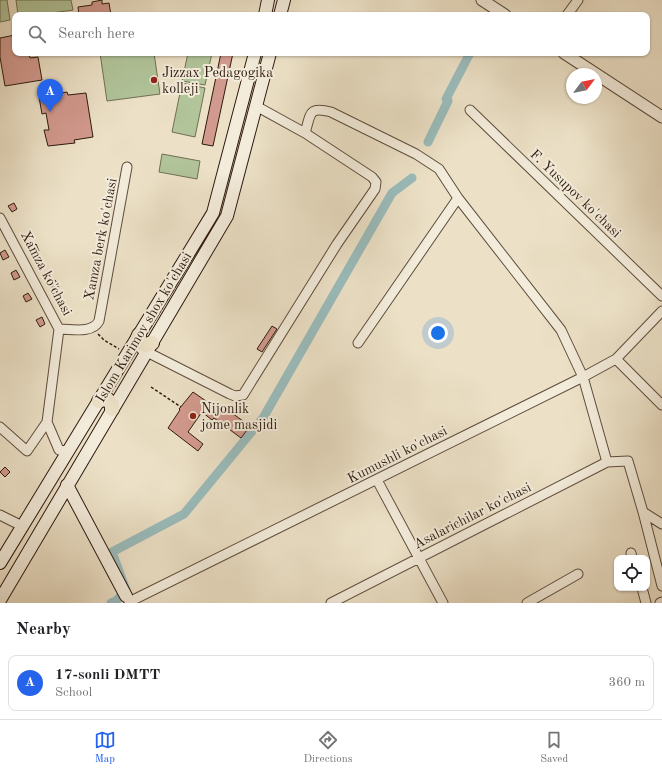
<!DOCTYPE html>
<html lang="en">
<head>
<meta charset="utf-8">
<style>
  body { margin:0; font-family:"Old Standard TT",serif; background:#f2f2f2; color:#202124 }
  .controls { position:absolute; right:12px; bottom:12px; display:grid; overflow:hidden; border-radius:8px; box-shadow:0 1px 3px #0004 }
  .controls button { width:36px; height:36px; display:grid; place-items:center; padding:0; border:0; border-bottom:1px solid #e0e0e0; background:#fff; color:#202124; font:20px sans-serif }
  .compass { position:absolute; left:566px; top:68px; width:36px; height:36px; border-radius:50%; background:#fff; box-shadow:0 1px 3px #0004; rotate:58deg }
  .you { position:absolute; left:438px; top:333px; width:14px; height:14px; margin:-10px; border:3px solid #fff; border-radius:50%; background:#1a73e8; box-shadow:0 0 0 6px #1a73e833 }
  .badge { display:grid; place-items:center; width:26px; height:26px; border-radius:50%; background:#2563eb; color:#fff; font-size:13px; font-weight:700 }
  .pin { position:absolute; translate:-50% -33px; filter:drop-shadow(0 1px 2px #0008) }
  .pin::after { content:''; position:absolute; top:21px; width:14px; height:12px; background:inherit; clip-path:polygon(0 0,100% 0,50% 100%) }
  .list { margin:0; padding:0; list-style:none }
  h2 { display:flex; justify-content:space-between; align-items:center; height:52px; margin:0; padding:0 16px; font-size:17px }
  h2 small { font-size:13px; font-weight:400; color:#757577 }
  .list li { display:grid; grid-template-columns:26px 1fr auto; gap:12px; align-items:center; box-sizing:border-box; height:56px; margin:0 8px 8px; padding:0 8px; border:1px solid #e0e0e0; border-radius:8px }
  .list b { display:block; font-size:15px; white-space:nowrap }
  .list p { margin:0; font-size:13px; white-space:nowrap; color:#757577 }
  .list em { font-size:13px; font-style:normal; color:#757577 }
  .icon { flex:none; width:22px; height:22px; fill:none; stroke:currentColor; stroke-width:2; stroke-linecap:round; stroke-linejoin:round }
  .map { position:relative; flex:none; width:662px; height:603px; overflow:hidden }
  .search { position:absolute; background:#fff; box-shadow:0 1px 3px #0004; left:12px; right:12px; top:12px; height:44px; display:flex; align-items:center; gap:10px; box-sizing:border-box; padding:0 14px; border-radius:8px; color:#757577; font-size:15px }
  .sheet { height:116px; background:#fff }
  nav { display:flex; justify-content:space-around; align-items:center; box-sizing:border-box; height:56px; border-top:1px solid #e0e0e0; background:#fff; font-size:11px; color:#757577 }
  nav a { display:grid; justify-items:center; gap:2px }
  nav .on { color:#2563eb }
  .map>svg:first-child { display:block }
  .green { fill:#b1c49a; stroke:#706f54 }
  .lines { fill:none; stroke-linecap:round; stroke-linejoin:round }
  .canal { stroke:#9abcbc; stroke-width:9 }
  .building { fill:#d29a8e; stroke:#2e1a0f }
  .minor-casing { stroke:#5e4c3d; stroke-width:11 }
  .tertiary-casing { stroke:#5e4c3d; stroke-width:13 }
  .secondary-casing { stroke:#2e1a0f; stroke-width:14 }
  .primary-casing { stroke:#2e1a0f; stroke-width:16 }
  .path { stroke:#2e1a0f; stroke-width:1.5; stroke-dasharray:3 2; stroke-linecap:butt }
  .minor { stroke:#f3ecdb; stroke-width:9 }
  .tertiary { stroke:#f3ecdb; stroke-width:11 }
  .secondary { stroke:#f3ecdb; stroke-width:12 }
  .primary { stroke:#ece1c7; stroke-width:14 }
  .poi-dot { fill:#8f2418; stroke:#f3ecdb; stroke-width:1.5 }
  .labels { text-anchor:middle; stroke-width:4; stroke-linejoin:round; paint-order:stroke }
  .poi-label { font-size:14px; fill:#2e1a0f; stroke:#f3ecdb; text-anchor:start }
  .street-label { font-size:14px; fill:#2e1a0f; stroke:#f3ecdb }
</style>
</head>
<body>
<div class="map">
<svg width="662" height="603" viewBox="0 0 662 603">
  <rect width="100%" height="100%" fill="#ece1c7"/>
  <filter id="stains"><feTurbulence type="fractalNoise" baseFrequency=".005" numOctaves="4"/><feColorMatrix values="0 0 0 0 .2 0 0 0 0 .09 0 0 0 0 .02 0 0 0 .5 -.17"/></filter>
  <radialGradient id="worn" r=".72"><stop offset=".6" stop-color="#630" stop-opacity="0"/><stop offset="1" stop-color="#630" stop-opacity=".3"/></radialGradient>
  <path class="green" d="M0,0H7L10,20L0,22Z
    M16,0H71L73,10L37,15H18Z
    M100,53H154L160,94L107,101Z
    M188,53H212L205,85L182,81Z
    M182,83L205,88L195,137L172,132Z
    M162,154L200,161L197,179L159,172Z"/>
  <g class="lines">
    <path class="canal" d="M428,142L448,101L446,99L470,53
      M111,603L116,601L126,590L112,552L184,514L263,418L392,193L412,178"/>
  </g>
  <path class="building" d="M102,0V4L109,3L111,15H79L78,7L92,5V2Z
    M15,35V53H29L30,58L38,57L42,80L5,86L0,57V38Z
    M221,53H233L213,146L202,144Z
    M67,92L68,95L86,93L93,137L74,140L75,143L48,146L44,130H49L46,113L42,114L39,97Z
    M14,203L17,209L12,212L8,206Z
    M36,244L39,251L34,254L31,247Z
    M5,250L9,257L3,260L0,253Z
    M16,270L20,277L14,280L11,273Z
    M55,280L59,286L53,289L50,283Z
    M28,293L32,299L26,302L23,296Z
    M42,317L45,324L40,327L36,320Z
    M272,326L277,329L262,352L257,349Z
    M193,392L219,410L222,406L250,426L241,438L214,418L212,420L202,412L188,432L203,444L198,451L168,428L180,410L179,409Z
    M5,467L10,472L5,477L0,472Z"/>
  <g class="lines">
    <g class="minor-casing">
      <path id="minor" d="M567,15L578,0
        M470,110L662,296
        M305,133C311,114 308,106 331,112L416,154L439,169L458,198
        M0,218L59,329L47,422L59,450L65,451L70,448
        M59,329C72,329 92,334 99,321L127,167
        M358,343L458,198L561,330L583,377L607,462
        M141,349L230,394L235,396L243,395L337,244L375,189L376,182L372,177L305,133L256,106
        M616,359L662,405
        M0,427L27,451L47,422
        M377,480L443,603
        M643,512L662,586
        M0,515L22,526
        M631,553L632,558
        M642,588L646,603
        M129,602L583,377L616,359L662,311
        M331,603L607,462L628,461L643,512L662,524
        M527,603L578,574
        M660,603L662,602"/>
    </g>
    <g class="tertiary-casing">
      <path id="tertiary" d="M482,0L505,15
        M564,53L662,117"/>
    </g>
    <g class="secondary-casing">
      <path id="secondary" d="M265,15L268,0
        M280,15L284,0
        M67,485L126,596
        M0,563L213,213L255,53
        M0,600L227,216L270,53"/>
    </g>
    <g class="primary-casing">
      <path id="primary" d="M139,335L138,338L141,343L146,345L152,343
        M99,401L102,399L108,400L112,405V409"/>
    </g>
    <path class="path" d="M98,334L104,340L119,349
      M151,387L181,407"/>
    <use href="#minor" class="minor"/>
    <use href="#tertiary" class="tertiary"/>
    <use href="#secondary" class="secondary"/>
    <use href="#primary" class="primary"/>
  </g>
  <g class="poi-dot">
    <circle cx="154" cy="80" r="4"/>
    <circle cx="193" cy="416" r="4"/>
  </g>
  <g class="labels">
    <g class="poi-label">
      <text x="162" y="77">Jizzax Pedagogika<tspan x="162" dy="16">kolleji</tspan></text>
      <text x="201" y="413">Nijonlik<tspan x="201" dy="16">jome masjidi</tspan></text>
    </g>
    <g class="street-label">
      <text transform="translate(576 193) rotate(44)" y="5">F. Yusupov ko'chasi</text>
      <text transform="translate(100 239) rotate(-79)" y="5">Xamza berk ko'chasi</text>
      <text transform="translate(47 273) rotate(62)" y="5">Xamza ko'chasi</text>
      <text transform="translate(143 327) rotate(-59)" y="5">Islom Karimov shox ko'chasi</text>
      <text transform="translate(397 454) rotate(-27)" y="5">Kumushli ko'chasi</text>
      <text transform="translate(472 515) rotate(-27)" y="5">Asalarichilar ko'chasi</text>
    </g>
  </g>
  <rect width="100%" height="100%" filter="url(#stains)"/>
  <rect width="100%" height="100%" fill="url(#worn)"/>
</svg>
<div class="controls">
<button><svg class="icon" aria-label="locate" viewBox="0 0 24 24"><circle cx="12" cy="12" r="6"/><path d="M12 2v4M12 18v4M2 12h4M18 12h4"/></svg></button>
</div>
<svg class="compass" viewBox="-18 -18 36 36"><path d="M0-13l5 13h-10z" fill="#e53935"/><path d="M0 13l5-13h-10z" fill="#757577"/></svg>
<div class="you"></div>
<div class="pin badge" style="left:50px;top:112px">A</div>
<div class="search"><svg class="icon" aria-label="search" viewBox="0 0 24 24"><circle cx="10" cy="10" r="6"/><path d="M15 15l6 6"/></svg>Search here</div>
</div>
<section class="sheet">
<h2>Nearby<small></small></h2>
<ul class="list">
<li><span class="badge">A</span><div><b>17-sonli DMTT</b><p>School</p></div><em>360 m</em></li>
</ul>
</section>
<nav>
<a class="on"><svg class="icon" aria-label="map" viewBox="0 0 24 24"><path d="M3 6l6-2 6 2 6-2v14l-6 2-6-2-6 2zM9 4v14M15 6v14"/></svg>Map</a>
<a><svg class="icon" aria-label="directions" viewBox="0 0 24 24"><path d="M12 3l9 9-9 9-9-9zM9 14v-3h6M13 9l2 2-2 2"/></svg>Directions</a>
<a><svg class="icon" aria-label="saved" viewBox="0 0 24 24"><path d="M7 4h10v16l-5-4-5 4z"/></svg>Saved</a>
</nav>
</body>
</html>
